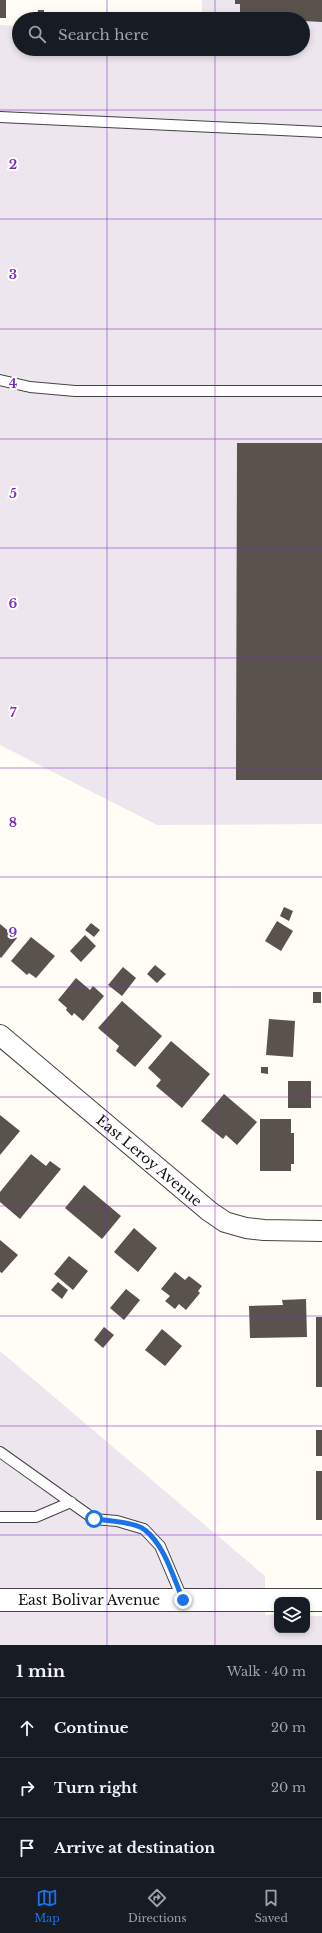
<!DOCTYPE html>
<html lang="en">
<head>
<meta charset="utf-8">
<style>
  body { margin:0; font-family:"Libre Baskerville",serif; background:#20242c; color:#f1f3f6 }
  .controls { position:absolute; right:12px; bottom:12px; display:grid; overflow:hidden; border-radius:8px; box-shadow:0 2px 6px #0003 }
  .controls button { width:36px; height:36px; display:grid; place-items:center; padding:0; border:0; border-bottom:1px solid #363941; background:#171b24; color:#f1f3f6; font:20px sans-serif }
  .stop { position:absolute; width:12px; height:12px; margin:-9px; border:3px solid #1a73e8; border-radius:50%; background:#fff }
  .stop.end { background:#1a73e8; border-color:#fff; box-shadow:0 1px 4px #0008 }
  .list { margin:0; padding:0; list-style:none }
  h2 { display:flex; justify-content:space-between; align-items:center; height:52px; margin:0; padding:0 16px; font-size:17px }
  h2 small { font-size:13px; font-weight:400; color:#9ea1a6 }
  .list li { display:grid; grid-template-columns:26px 1fr auto; gap:12px; align-items:center; box-sizing:border-box; height:60px; padding:0 16px; border-top:1px solid #363941 }
  .list b { display:block; font-size:15px; white-space:nowrap }
  .list em { font-size:13px; font-style:normal; color:#9ea1a6 }
  .icon { flex:none; width:22px; height:22px; fill:none; stroke:currentColor; stroke-width:2; stroke-linecap:round; stroke-linejoin:round }
  .map { position:relative; flex:none; width:322px; height:1645px; overflow:hidden }
  .search { position:absolute; background:#171b24; box-shadow:0 2px 6px #0003; left:12px; right:12px; top:12px; height:44px; display:flex; align-items:center; gap:10px; box-sizing:border-box; padding:0 14px; border-radius:22px; color:#9ea1a6; font-size:15px }
  .sheet { height:232px; background:#171b24 }
  nav { display:flex; justify-content:space-around; align-items:center; box-sizing:border-box; height:56px; border-top:1px solid #363941; background:#171b24; font-size:11px; color:#9ea1a6 }
  nav a { display:grid; justify-items:center; gap:2px }
  nav .on { color:#1a73e8 }
  .map>svg:first-child { display:block }
  .industrial { fill:#eee6ef }
  .building { fill:#5a524d }
  .lines { fill:none; stroke-linecap:round; stroke-linejoin:round }
  .service-casing { stroke:#444; stroke-width:12 }
  .minor-casing { stroke:#444; stroke-width:22 }
  .tertiary-casing { stroke:#444; stroke-width:24 }
  .service { stroke:#fff; stroke-width:10 }
  .minor { stroke:#fff; stroke-width:20 }
  .tertiary { stroke:#fff; stroke-width:22 }
  .route { stroke:#1a73e8; stroke-width:5 }
  .grid { fill:none; stroke:#7b2cbf; stroke-width:1; stroke-opacity:0.55 }
  .labels { text-anchor:middle; stroke-width:4; stroke-linejoin:round; paint-order:stroke }
  .street-label { font-size:14px; fill:#111; stroke:#fff }
  .grid-label { font-size:13px; text-anchor:middle; font-weight:bold; fill:#7b2cbf; stroke:#fff; stroke-width:4; stroke-linejoin:round; paint-order:stroke }
</style>
</head>
<body>
<div class="map">
<svg width="322" height="1645" viewBox="0 0 322 1645">
  <rect width="100%" height="100%" fill="#fffdf5"/>
  <path class="industrial" d="M202,0H322V824L157,825L0,745V25L19,26V49H303V19H202Z
    M0,1351L265,1576V1615H277V1630H307V1616H322V1645H0Z"/>
  <path class="building" d="M0,0H6V18H0Z
    M235,0H322V22L303,21V19H240V4H235Z
    M38,10H44V18H37Z
    M237,443H322V780H236Z
    M284,907L293,911L289,921L280,916Z
    M277,921L293,931L281,951L265,941Z
    M91,923L100,930L94,937L85,930Z
    M0,924L17,938L1,958L0,957Z
    M85,935L96,946L81,962L70,951Z
    M31,937L55,956L36,978L29,973L27,975L11,961Z
    M155,965L166,974L157,983L147,974Z
    M123,967L136,978L122,996L108,985Z
    M76,978L90,990L93,986L104,996L83,1021L74,1013L72,1016L66,1010L67,1008L58,1000Z
    M313,992H321V1003H313Z
    M122,1001L162,1036L135,1067L116,1051L119,1046L98,1028Z
    M269,1019L295,1021L293,1057L266,1055Z
    M171,1041L210,1074L182,1108L156,1086L161,1080L148,1068Z
    M261,1067H268V1074L261,1073Z
    M288,1081H311V1108H288Z
    M224,1094L257,1122L237,1145L226,1135L223,1139L201,1121Z
    M0,1115L20,1131L0,1155Z
    M260,1119H291V1133H294V1164H291V1171H260Z
    M31,1154L46,1166L50,1161L61,1169L20,1219L0,1202V1192Z
    M84,1185L121,1216L102,1239L65,1208Z
    M134,1228L157,1248L138,1272L114,1252Z
    M0,1240L18,1255L2,1273L0,1272Z
    M69,1256L88,1271L73,1290L54,1274Z
    M175,1272L185,1280L189,1276L202,1286L198,1291L200,1293L186,1310L179,1304L175,1309L165,1301L170,1296L161,1289Z
    M58,1282L68,1290L62,1299L51,1290Z
    M126,1289L140,1300L124,1320L110,1308Z
    M306,1299L307,1337L250,1338L249,1306L283,1305L282,1300Z
    M316,1317H322V1387H316Z
    M104,1327L114,1335L103,1348L94,1340Z
    M162,1329L182,1346L165,1366L145,1350Z
    M316,1430H322V1456H316Z
    M316,1471H322V1520H316Z"/>
  <g class="lines">
    <g class="service-casing">
      <path id="service" d="M0,117L322,132
        M0,380L30,387L75,391H322
        M0,1452L94,1519L117,1521L144,1529L160,1546L183,1600
        M0,1517H36L71,1502"/>
    </g>
    <g class="minor-casing">
      <g id="minor">
        <path id="s1" d="M0,1035L209,1211L225,1222L246,1228L264,1230L322,1231"/>
      </g>
    </g>
    <g class="tertiary-casing">
      <g id="tertiary">
        <path id="s2" d="M0,1600H322"/>
      </g>
    </g>
    <use href="#service" class="service"/>
    <use href="#minor" class="minor"/>
    <use href="#tertiary" class="tertiary"/>
  </g>
  <g class="lines">
    <path class="route" d="M94,1519C106,1520 136,1522 145,1530C165,1546 173,1577 183,1600"/>
  </g>
  <path class="grid" d="M107,0V19M215,0V19M107,49V1645M215,49V1645M0,110H322M0,219H322M0,329H322M0,439H322M0,548H322M0,658H322M0,768H322M0,877H322M0,987H322M0,1097H322M0,1206H322M0,1316H322M0,1426H322M0,1535H322"/>
  <g class="labels">
    <g class="street-label">
      <text dy="5" stroke="none"><textPath href="#s1" startOffset="195">East Leroy Avenue</textPath></text>
      <text dy="5" stroke="none"><textPath href="#s2" startOffset="89">East Bolivar Avenue</textPath></text>
    </g>
  </g>
  <g class="grid-label">
    <text x="13" y="169">2</text>
    <text x="13" y="279">3</text>
    <text x="13" y="388">4</text>
    <text x="13" y="498">5</text>
    <text x="13" y="608">6</text>
    <text x="13" y="717">7</text>
    <text x="13" y="827">8</text>
    <text x="13" y="937">9</text>
  </g>
</svg>
<div class="controls">
<button><svg class="icon" aria-label="layers" viewBox="0 0 24 24"><path d="M12 4l9 5-9 5-9-5zM3 14l9 5 9-5"/></svg></button>
</div>
<div class="stop" style="left:94px;top:1519px"></div>
<div class="stop end" style="left:183px;top:1600px"></div>
<div class="search"><svg class="icon" aria-label="search" viewBox="0 0 24 24"><circle cx="10" cy="10" r="6"/><path d="M15 15l6 6"/></svg>Search here</div>
</div>
<section class="sheet">
<h2>1 min<small>Walk · 40 m</small></h2>
<ul class="list">
<li><svg class="icon" aria-label="ahead" viewBox="0 0 24 24"><path d="M12 20V5M6 11l6-6 6 6"/></svg><div><b>Continue</b></div><em>20 m</em></li>
<li><svg class="icon" aria-label="right" viewBox="0 0 24 24"><path d="M7 20v-9h11M14 6l5 5-5 5"/></svg><div><b>Turn right</b></div><em>20 m</em></li>
<li><svg class="icon" aria-label="arrive" viewBox="0 0 24 24"><path d="M6 21V4h12l-3 4 3 4H6"/></svg><div><b>Arrive at destination</b></div></li>
</ul>
</section>
<nav>
<a class="on"><svg class="icon" aria-label="map" viewBox="0 0 24 24"><path d="M3 6l6-2 6 2 6-2v14l-6 2-6-2-6 2zM9 4v14M15 6v14"/></svg>Map</a>
<a><svg class="icon" aria-label="directions" viewBox="0 0 24 24"><path d="M12 3l9 9-9 9-9-9zM9 14v-3h6M13 9l2 2-2 2"/></svg>Directions</a>
<a><svg class="icon" aria-label="saved" viewBox="0 0 24 24"><path d="M7 4h10v16l-5-4-5 4z"/></svg>Saved</a>
</nav>
</body>
</html>
